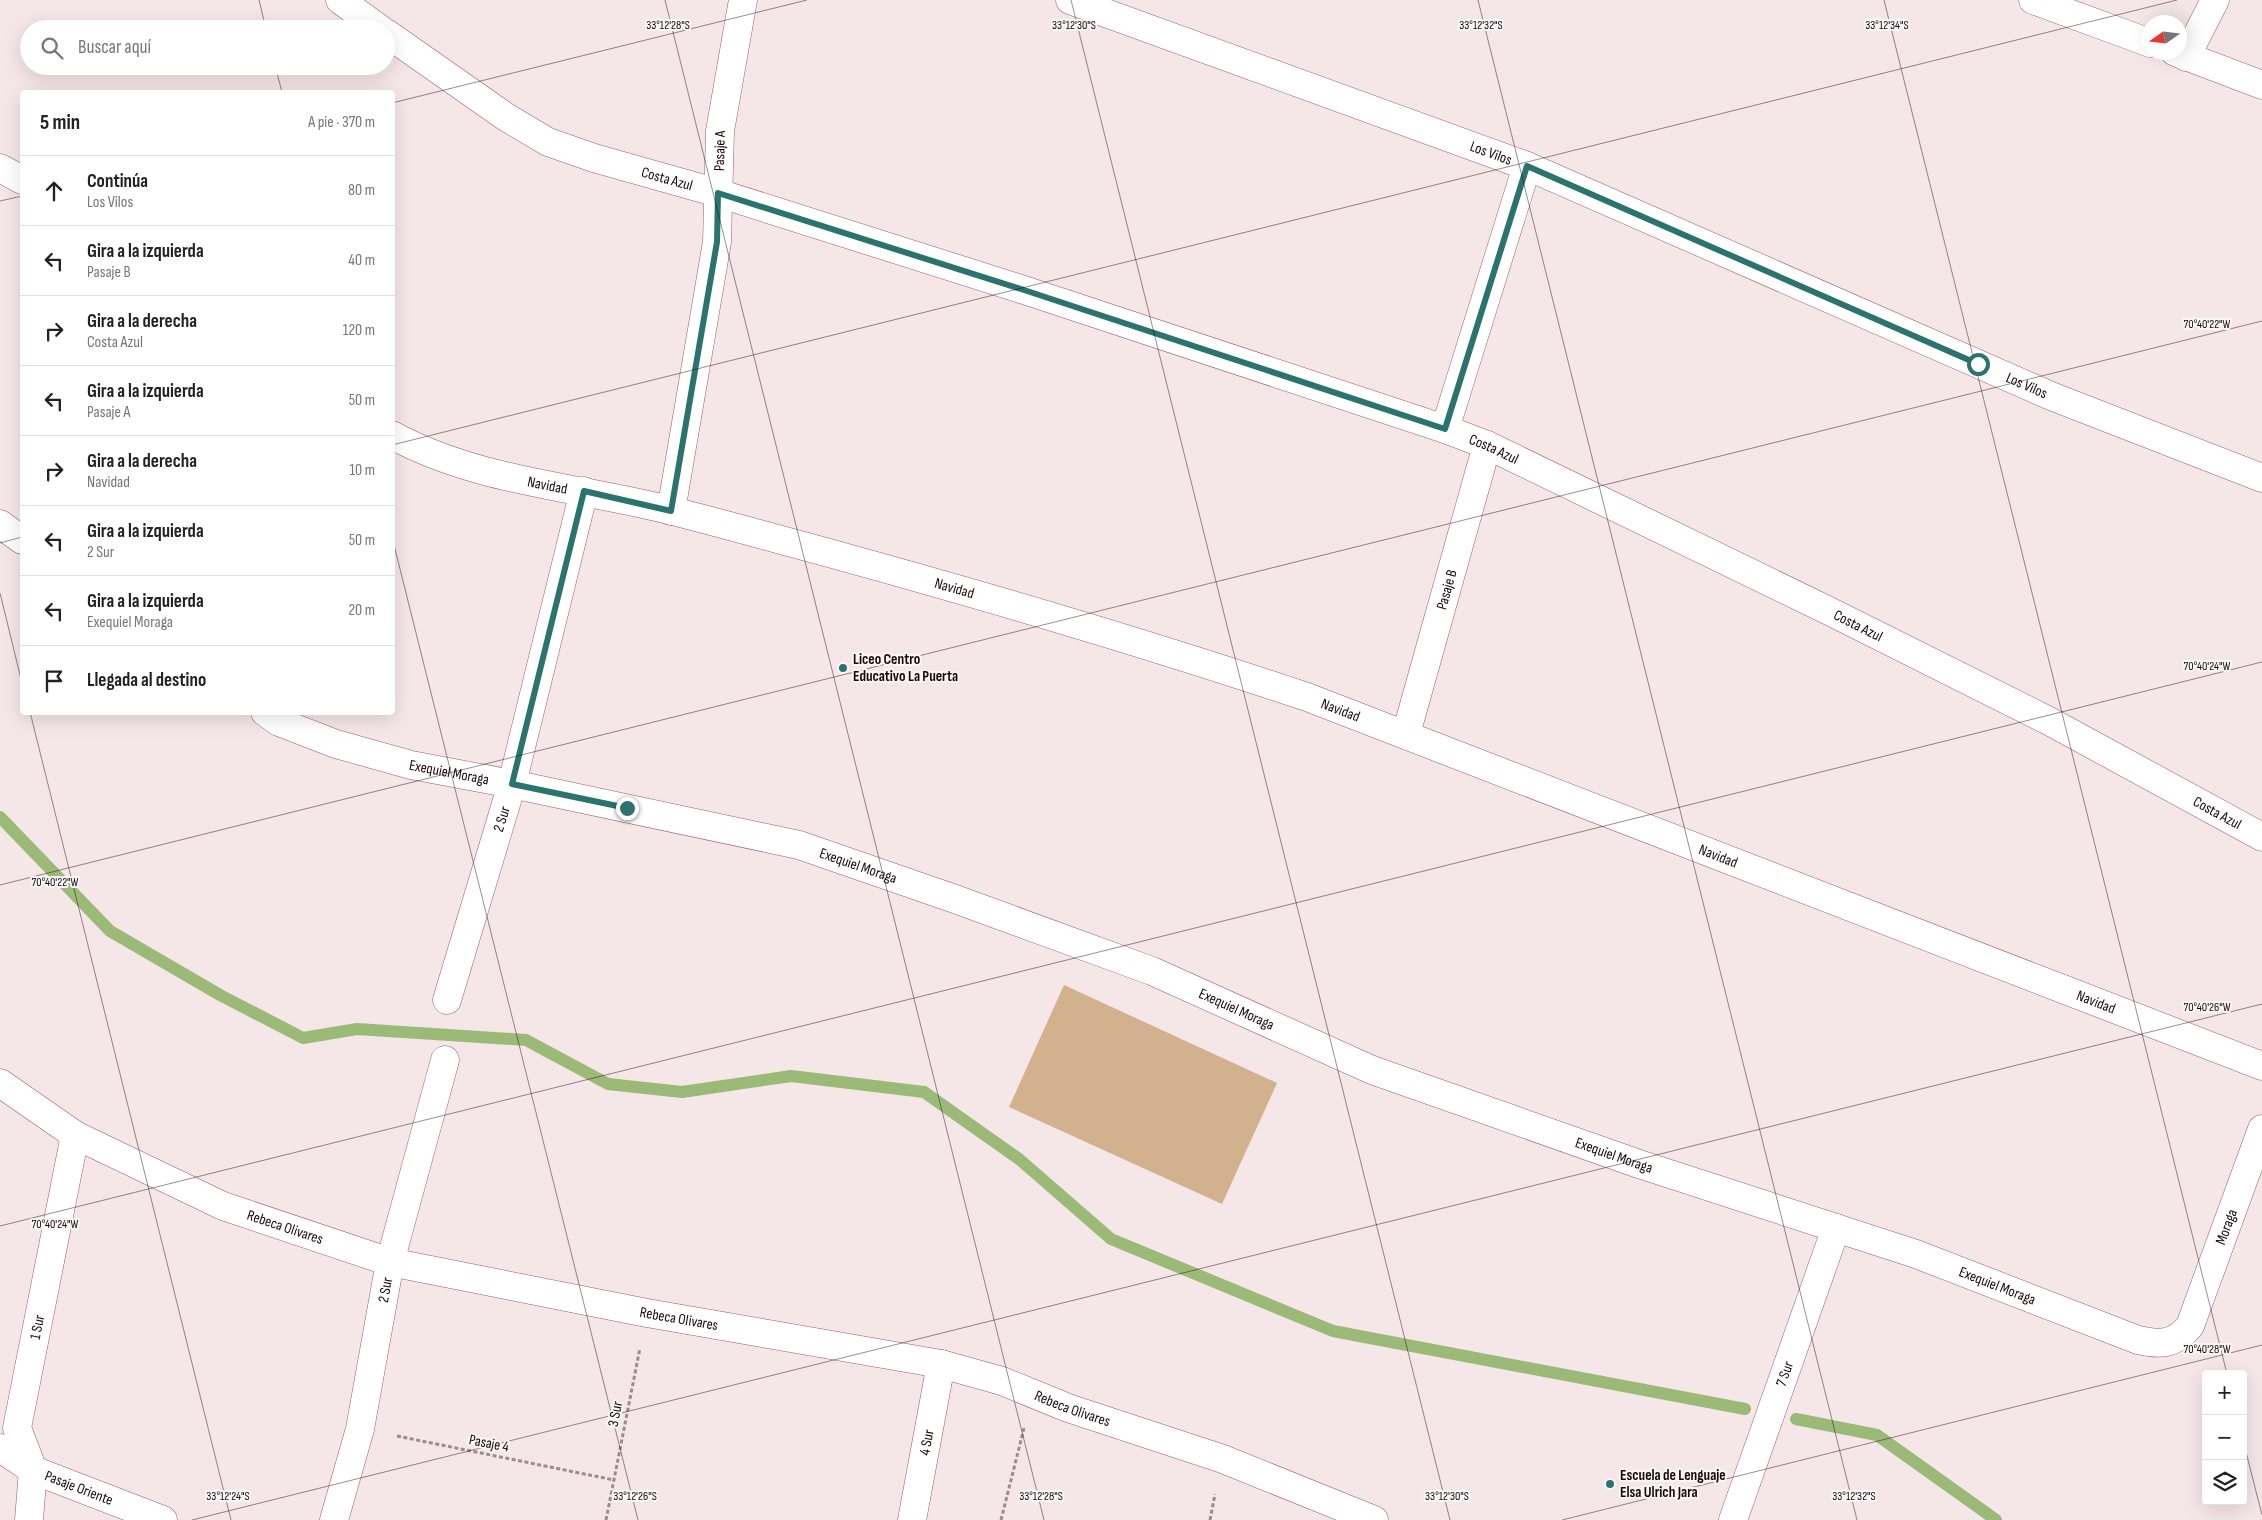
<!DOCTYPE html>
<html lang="es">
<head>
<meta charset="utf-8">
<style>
  body { margin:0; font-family:"Sofia Sans Condensed",sans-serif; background:#f2f2f2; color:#222 }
  .controls { position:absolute; right:15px; bottom:15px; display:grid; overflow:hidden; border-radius:5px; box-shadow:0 5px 20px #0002 }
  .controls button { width:45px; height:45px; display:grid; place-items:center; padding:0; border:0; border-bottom:1px solid #e0e0e0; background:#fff; color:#222; font:25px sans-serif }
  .compass { position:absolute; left:2142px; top:15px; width:45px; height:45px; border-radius:50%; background:#fff; box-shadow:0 5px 20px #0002; rotate:256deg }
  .stop { position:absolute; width:15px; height:15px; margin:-11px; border:4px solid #2a736e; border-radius:50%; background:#fff }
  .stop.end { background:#2a736e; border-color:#fff; box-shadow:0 1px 5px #0008 }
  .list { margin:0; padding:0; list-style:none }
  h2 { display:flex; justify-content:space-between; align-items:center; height:65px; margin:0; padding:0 20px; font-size:21px }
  h2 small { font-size:16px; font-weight:400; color:#767676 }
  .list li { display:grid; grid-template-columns:32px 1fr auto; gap:15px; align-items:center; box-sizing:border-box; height:70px; padding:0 20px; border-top:1px solid #e0e0e0 }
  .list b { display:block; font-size:19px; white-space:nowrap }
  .list p { margin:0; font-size:16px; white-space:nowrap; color:#767676 }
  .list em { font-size:16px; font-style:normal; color:#767676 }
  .icon { flex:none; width:28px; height:28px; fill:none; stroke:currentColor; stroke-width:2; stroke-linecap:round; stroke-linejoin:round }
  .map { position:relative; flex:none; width:2262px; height:1520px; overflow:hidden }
  .search { position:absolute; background:#fff; box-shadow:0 5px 20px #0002; left:20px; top:20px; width:375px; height:55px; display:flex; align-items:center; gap:12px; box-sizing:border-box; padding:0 18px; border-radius:28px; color:#767676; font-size:19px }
  .panel { position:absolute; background:#fff; box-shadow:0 5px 20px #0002; left:20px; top:90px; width:375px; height:625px; border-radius:5px }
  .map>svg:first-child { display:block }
  .grass { fill:#d2b28e }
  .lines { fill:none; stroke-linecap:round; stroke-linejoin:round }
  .stream { stroke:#9bba78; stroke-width:12 }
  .street-casing { stroke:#9c5d68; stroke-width:29 }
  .path { stroke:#9d8c8f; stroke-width:3; stroke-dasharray:4 2.5; stroke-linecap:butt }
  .street { stroke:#fff; stroke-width:28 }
  .route { stroke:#2a736e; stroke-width:6 }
  .ticks { fill:none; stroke:#1b050a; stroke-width:1; stroke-opacity:0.45 }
  .poi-dot { fill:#2a736e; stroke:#f8f8f8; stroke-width:2 }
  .labels { text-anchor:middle; stroke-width:4; stroke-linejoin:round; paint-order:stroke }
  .street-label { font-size:15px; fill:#1b050a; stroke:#f8f8f8 }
  .poi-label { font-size:15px; font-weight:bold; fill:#1b050a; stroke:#f8f8f8; text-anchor:start }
  .ticks-label { font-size:12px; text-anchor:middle; fill:#1b050a; stroke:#f8f8f8; stroke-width:4; stroke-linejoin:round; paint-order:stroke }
</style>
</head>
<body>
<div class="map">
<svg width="2262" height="1520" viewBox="0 0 2262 1520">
  <rect width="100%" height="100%" fill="#f5e6e8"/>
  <path class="grass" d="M1064,985L1277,1083L1222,1204L1009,1107Z"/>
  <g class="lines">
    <path class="stream" d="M0,817L110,931L220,995L303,1038L357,1029L526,1040L608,1084L682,1092L791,1076L924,1092L1019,1159L1111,1239L1333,1331L1745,1409
      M1796,1419L1877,1435L1996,1520"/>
    <g class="street-casing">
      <g id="street">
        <path d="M340,0L380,29"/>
        <path id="s1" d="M1070,0L1527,166L2051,396L2262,478"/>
        <path d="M2033,0L2150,43"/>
        <path id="s2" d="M386,33L506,117L548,142L594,158L718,193L1024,290L1445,429L1487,445L1825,609L2049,721L2262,837"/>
        <path d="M2175,52L2262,85"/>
        <path d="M2186,57L2215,0"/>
        <path d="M0,168L22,180"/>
        <path d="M1445,429L1527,166"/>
        <path id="s3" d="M392,435C478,482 580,487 673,511C886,567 1098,627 1307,697L2262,1066"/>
        <path id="s4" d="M671,511L717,242L720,131L743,0"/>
        <path d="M0,524L22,540"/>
        <path id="s5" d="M265,712L279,722L336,744L411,765L512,784L799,845L955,899L1152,971L1372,1070L1639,1164L1916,1254L2138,1340C2160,1345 2174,1345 2190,1326L2262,1129"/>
        <path id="s6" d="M1406,734L1487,445"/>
        <path id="s7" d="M447,1000L512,784L584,491"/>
        <path id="s8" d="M0,1083L75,1135L223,1206L390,1262L647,1313L941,1364L1002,1381L1068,1408L1223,1459L1374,1520"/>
        <path id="s9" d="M0,1448L33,1470L163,1520"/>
        <path id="s10" d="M29,1520L33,1470L17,1428L75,1135"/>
        <path id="s11" d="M334,1520L360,1429L390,1262L445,1060"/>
        <path id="s12" d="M912,1520L941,1364"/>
        <path id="s13" d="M1733,1520L1836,1228"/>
      </g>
    </g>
    <path class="path" d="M397,1436L614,1480
      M606,1520L640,1348
      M1001,1520L1024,1428
      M1210,1520L1215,1494"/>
    <use href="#street" class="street"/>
  </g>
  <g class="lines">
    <path class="route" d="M627,808L512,784L584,491L671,511L717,242L718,193L1024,290L1445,429L1527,166L1978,364"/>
  </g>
  <path class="ticks" d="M259,0L266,29M665,0L1044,1520M1071,0L1450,1520M1478,0L1857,1520M1884,0L2227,1374M275,66L282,92M392,103L807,0M0,201L22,196M392,445L2177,0M392,537L638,1520M0,543L22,537M0,593L22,683M30,712L231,1520M0,885L2262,321M0,1226L2262,662M2243,1440L2262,1515M192,1520L2262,1004M1562,1520L2262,1345"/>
  <g class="poi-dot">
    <circle cx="843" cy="668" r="5"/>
    <circle cx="1610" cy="1484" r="5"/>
  </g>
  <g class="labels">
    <g class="street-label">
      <text dy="5" stroke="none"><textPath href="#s4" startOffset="364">Pasaje A</textPath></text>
      <text dy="5" stroke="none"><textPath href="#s1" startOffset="448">Los Vilos</textPath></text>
      <text dy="5" stroke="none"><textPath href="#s2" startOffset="320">Costa Azul</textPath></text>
      <text dy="5" stroke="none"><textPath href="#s1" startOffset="1032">Los Vilos</textPath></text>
      <text dy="5" stroke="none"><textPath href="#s2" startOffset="1190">Costa Azul</textPath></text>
      <text dy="5" stroke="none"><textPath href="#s3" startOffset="164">Navidad</textPath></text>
      <text dy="5" stroke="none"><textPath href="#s3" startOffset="584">Navidad</textPath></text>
      <text dy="5" stroke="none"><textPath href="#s6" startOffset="150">Pasaje B</textPath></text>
      <text dy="5" stroke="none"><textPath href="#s2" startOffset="1595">Costa Azul</textPath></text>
      <text dy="5" stroke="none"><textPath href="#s3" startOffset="989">Navidad</textPath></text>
      <text dy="5" stroke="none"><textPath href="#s5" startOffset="195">Exequiel Moraga</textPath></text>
      <text dy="5" stroke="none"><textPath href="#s2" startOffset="2000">Costa Azul</textPath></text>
      <text dy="5" stroke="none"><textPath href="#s7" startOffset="189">2 Sur</textPath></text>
      <text dy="5" stroke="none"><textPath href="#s3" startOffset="1394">Navidad</textPath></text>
      <text dy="5" stroke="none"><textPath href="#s5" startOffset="615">Exequiel Moraga</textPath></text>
      <text dy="5" stroke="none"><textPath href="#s3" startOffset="1799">Navidad</textPath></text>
      <text dy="5" stroke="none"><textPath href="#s5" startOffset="1020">Exequiel Moraga</textPath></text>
      <text dy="5" stroke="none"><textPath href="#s5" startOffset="1425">Exequiel Moraga</textPath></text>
      <text dy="5" stroke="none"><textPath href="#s8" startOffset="321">Rebeca Olivares</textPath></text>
      <text dy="5" stroke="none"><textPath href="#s5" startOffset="2144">Moraga</textPath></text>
      <text dy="5" stroke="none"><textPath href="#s5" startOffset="1830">Exequiel Moraga</textPath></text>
      <text dy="5" stroke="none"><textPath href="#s11" startOffset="236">2 Sur</textPath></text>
      <text dy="5" stroke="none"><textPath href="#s8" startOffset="726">Rebeca Olivares</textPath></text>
      <text dy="5" stroke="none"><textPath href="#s10" startOffset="198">1 Sur</textPath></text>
      <text dy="5" stroke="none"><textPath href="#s13" startOffset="155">7 Sur</textPath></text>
      <text dy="5" stroke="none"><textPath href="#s8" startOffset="1131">Rebeca Olivares</textPath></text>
      <text transform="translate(615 1414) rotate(-79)" y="5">3 Sur</text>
      <text dy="5" stroke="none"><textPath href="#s12" startOffset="79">4 Sur</textPath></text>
      <text transform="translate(489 1443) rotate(11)" y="5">Pasaje 4</text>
      <text dy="5" stroke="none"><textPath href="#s9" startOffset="89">Pasaje Oriente</textPath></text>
    </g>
    <g class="poi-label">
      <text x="853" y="664">Liceo Centro<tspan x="853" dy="17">Educativo La Puerta</tspan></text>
      <text x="1620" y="1480">Escuela de Lenguaje<tspan x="1620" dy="17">Elsa Ulrich Jara</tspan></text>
    </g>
  </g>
  <g class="ticks-label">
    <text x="668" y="29">33°12'28"S</text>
    <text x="1074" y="29">33°12'30"S</text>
    <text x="1481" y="29">33°12'32"S</text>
    <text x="1887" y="29">33°12'34"S</text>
    <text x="2207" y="328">70°40'22"W</text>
    <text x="2207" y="670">70°40'24"W</text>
    <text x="55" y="886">70°40'22"W</text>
    <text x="2207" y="1011">70°40'26"W</text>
    <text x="55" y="1228">70°40'24"W</text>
    <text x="2207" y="1353">70°40'28"W</text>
    <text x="228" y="1500">33°12'24"S</text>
    <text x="635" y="1500">33°12'26"S</text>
    <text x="1041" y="1500">33°12'28"S</text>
    <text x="1447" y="1500">33°12'30"S</text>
    <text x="1854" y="1500">33°12'32"S</text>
  </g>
</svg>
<div class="controls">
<button>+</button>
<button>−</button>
<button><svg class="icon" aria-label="layers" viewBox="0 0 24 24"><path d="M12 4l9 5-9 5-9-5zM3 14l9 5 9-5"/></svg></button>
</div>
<svg class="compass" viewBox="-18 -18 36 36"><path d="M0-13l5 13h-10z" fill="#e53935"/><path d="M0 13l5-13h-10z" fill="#767676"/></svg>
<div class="stop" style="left:1978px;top:364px"></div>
<div class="stop end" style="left:627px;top:808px"></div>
<div class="search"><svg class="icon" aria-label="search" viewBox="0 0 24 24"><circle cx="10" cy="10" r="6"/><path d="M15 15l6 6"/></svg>Buscar aquí</div>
<section class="panel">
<h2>5 min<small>A pie · 370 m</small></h2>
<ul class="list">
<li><svg class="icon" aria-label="ahead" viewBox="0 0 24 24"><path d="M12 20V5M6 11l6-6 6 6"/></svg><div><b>Continúa</b><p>Los Vilos</p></div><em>80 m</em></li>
<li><svg class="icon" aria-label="left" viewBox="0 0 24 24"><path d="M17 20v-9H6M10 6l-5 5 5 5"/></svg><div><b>Gira a la izquierda</b><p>Pasaje B</p></div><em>40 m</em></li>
<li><svg class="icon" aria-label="right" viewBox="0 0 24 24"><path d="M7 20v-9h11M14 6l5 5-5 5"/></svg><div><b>Gira a la derecha</b><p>Costa Azul</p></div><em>120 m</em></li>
<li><svg class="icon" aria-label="left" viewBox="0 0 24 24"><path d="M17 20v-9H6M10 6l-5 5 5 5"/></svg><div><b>Gira a la izquierda</b><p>Pasaje A</p></div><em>50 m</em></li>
<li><svg class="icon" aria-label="right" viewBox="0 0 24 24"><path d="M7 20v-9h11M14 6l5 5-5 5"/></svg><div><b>Gira a la derecha</b><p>Navidad</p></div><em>10 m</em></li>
<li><svg class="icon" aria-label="left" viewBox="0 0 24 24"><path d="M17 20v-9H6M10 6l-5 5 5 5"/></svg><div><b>Gira a la izquierda</b><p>2 Sur</p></div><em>50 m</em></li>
<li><svg class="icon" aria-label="left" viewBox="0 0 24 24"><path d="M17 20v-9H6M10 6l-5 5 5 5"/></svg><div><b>Gira a la izquierda</b><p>Exequiel Moraga</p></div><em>20 m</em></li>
<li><svg class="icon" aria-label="arrive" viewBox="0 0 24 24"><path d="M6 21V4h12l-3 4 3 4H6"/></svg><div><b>Llegada al destino</b></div></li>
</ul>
</section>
</div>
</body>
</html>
